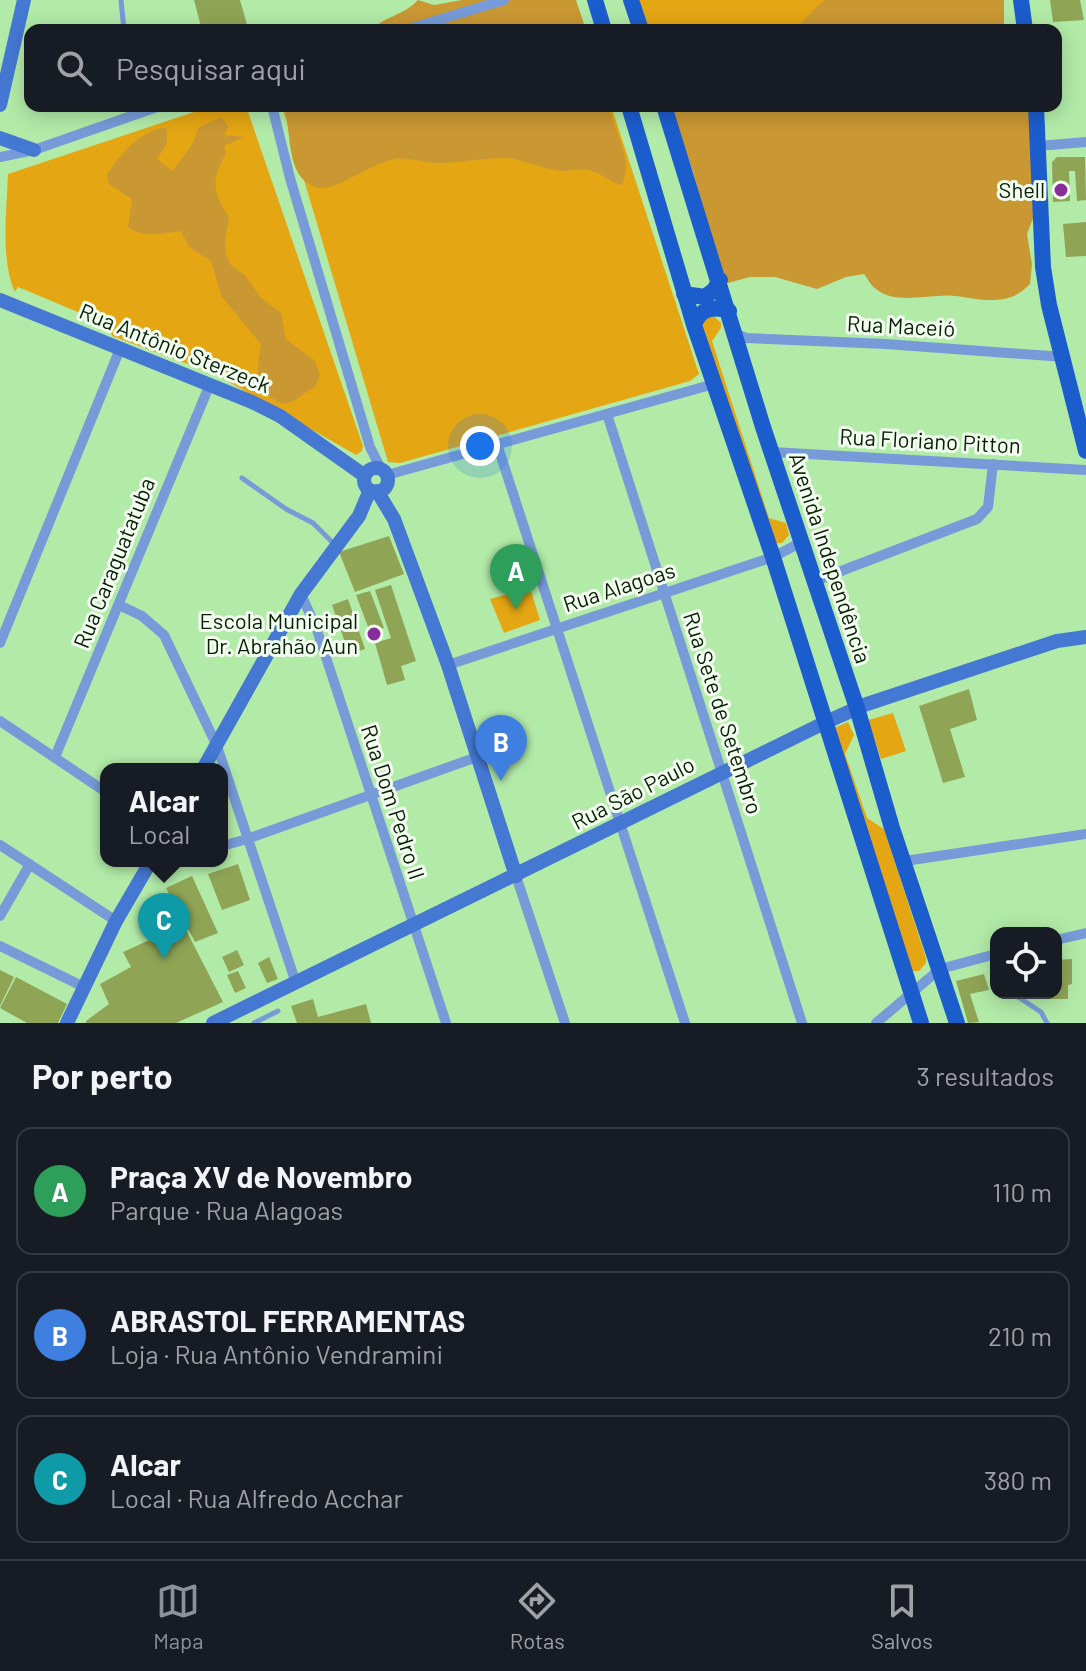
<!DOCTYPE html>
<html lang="pt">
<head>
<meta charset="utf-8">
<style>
  body { margin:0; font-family:Barlow,sans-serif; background:#242831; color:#f1f3f6 }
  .controls { position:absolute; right:24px; bottom:24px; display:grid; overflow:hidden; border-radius:16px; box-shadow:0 4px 20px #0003 }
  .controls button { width:72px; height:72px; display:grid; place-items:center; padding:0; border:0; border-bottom:2px solid #363941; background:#171b24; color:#f1f3f6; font:40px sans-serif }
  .you { position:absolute; left:480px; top:446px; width:28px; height:28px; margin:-20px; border:6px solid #fff; border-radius:50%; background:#1a73e8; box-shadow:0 0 0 12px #1a73e833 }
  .badge { display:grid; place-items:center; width:52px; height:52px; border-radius:50%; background:#8c9099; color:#fff; font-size:26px; font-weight:700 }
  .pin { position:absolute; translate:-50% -66px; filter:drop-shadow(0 2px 4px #0008) }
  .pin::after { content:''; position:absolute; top:42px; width:28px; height:24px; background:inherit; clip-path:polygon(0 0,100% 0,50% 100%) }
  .popup { position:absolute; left:100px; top:763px; width:128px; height:104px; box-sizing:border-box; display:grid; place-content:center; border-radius:16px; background:#171b24; filter:drop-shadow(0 2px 6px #0005); font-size:26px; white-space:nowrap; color:#9ea1a6 }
  .popup b { font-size:30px; color:#f1f3f6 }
  .popup::after { content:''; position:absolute; left:50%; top:100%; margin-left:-16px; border:16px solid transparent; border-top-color:#171b24 }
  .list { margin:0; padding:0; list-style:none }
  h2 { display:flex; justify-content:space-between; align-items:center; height:104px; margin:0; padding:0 32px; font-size:34px }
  h2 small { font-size:26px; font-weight:400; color:#9ea1a6 }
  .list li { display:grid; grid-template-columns:52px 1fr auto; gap:24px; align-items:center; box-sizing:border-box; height:128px; margin:0 16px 16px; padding:0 16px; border:2px solid #363941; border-radius:16px }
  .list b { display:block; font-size:30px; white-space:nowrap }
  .list p { margin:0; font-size:26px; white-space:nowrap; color:#9ea1a6 }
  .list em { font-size:26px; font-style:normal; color:#9ea1a6 }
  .icon { flex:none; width:44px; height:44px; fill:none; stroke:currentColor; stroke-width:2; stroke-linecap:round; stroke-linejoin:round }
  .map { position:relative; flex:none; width:1086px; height:1023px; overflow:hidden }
  .search { position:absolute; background:#171b24; box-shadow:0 4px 20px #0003; left:24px; right:24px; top:24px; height:88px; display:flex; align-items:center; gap:20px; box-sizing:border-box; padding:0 28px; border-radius:16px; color:#9ea1a6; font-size:30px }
  .sheet { height:536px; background:#171b24 }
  nav { display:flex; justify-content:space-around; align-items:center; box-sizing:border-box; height:112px; border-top:2px solid #363941; background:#171b24; font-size:22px; color:#9ea1a6 }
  nav a { display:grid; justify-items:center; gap:4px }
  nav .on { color:#8c9099 }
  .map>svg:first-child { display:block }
  .green { fill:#e4a613 }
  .forest { fill:#ca9833 }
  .building { fill:#90a455 }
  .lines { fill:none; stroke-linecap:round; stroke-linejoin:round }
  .lane { stroke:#779bd8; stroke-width:5 }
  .street { stroke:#779bd8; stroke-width:10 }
  .secondary { stroke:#4578d3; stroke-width:14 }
  .primary { stroke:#1c5dce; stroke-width:16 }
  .poi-dot { fill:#882d99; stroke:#f3fef1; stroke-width:3 }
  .labels { text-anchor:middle; stroke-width:6; stroke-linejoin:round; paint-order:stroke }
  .poi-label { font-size:22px; fill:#081e05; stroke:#f3fef1; text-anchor:end }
  .street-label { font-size:22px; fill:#081e05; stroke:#f3fef1 }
</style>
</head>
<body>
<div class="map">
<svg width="1086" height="1023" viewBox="0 0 1086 1023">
  <rect width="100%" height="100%" fill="#b2eba8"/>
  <path class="green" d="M639,0H957L962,30H647Z
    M212,106H246L363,446L362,451L356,455L215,374L112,336L109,325L18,287L15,292C0,260 7,209 8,174Z
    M282,106H611L699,374L690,381L400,463L388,462Z
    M712,314L721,323V328L712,341L769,518L786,523L789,535L782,543H776L699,325Z
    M530,588L540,620L504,633L490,599Z
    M893,713L906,751L881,759L868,720Z
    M848,722L854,735L845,754L867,818L884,829L926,958V963L919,971H911L830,730Z"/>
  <path class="forest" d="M418,0L434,5L462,0H576L586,30H371C385,16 403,16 418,0Z
    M826,0H1004V30H787C805,26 810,9 826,0Z
    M284,106H609C612,130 635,158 622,185C610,183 602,173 589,170C580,168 573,171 565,171C545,171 525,159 505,158C482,158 460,163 437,163C423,163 409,157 395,159C371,162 335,194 315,187C285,177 292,132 284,106Z
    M670,106H1030L1034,216L1027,234L1032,264L1030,284C1022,292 1015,297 1004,299C986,302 972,298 955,296C931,293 897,306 876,289C871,286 868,279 864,274L846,277L817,289L775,277H750L728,283L722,278L693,172Z
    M222,117L228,127L224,135L244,137L224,146L226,153C211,181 212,191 229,217L225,240L226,255L231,265L245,275L261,298L281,313L286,339L314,360L320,375L315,387C306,391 297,401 288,403C281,404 282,403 275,400C251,388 258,366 261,344L222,297L211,261L189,247L181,231C163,233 143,239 128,227L132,199L109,184L107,174C121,155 141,128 167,128V143L157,159L173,171C183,155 194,147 198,128Z"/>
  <path class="building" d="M194,0H240L248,28L202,30Z
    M1050,0H1080L1084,20L1053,22Z
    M1057,157H1085L1086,200L1077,201L1075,171H1069L1070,201L1053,202L1052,162Z
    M1086,222V256L1066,257L1063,224Z
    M389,536L404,574L355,592L339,552Z
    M391,585L416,661L401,666L405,680L387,685L375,643L391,638L375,590Z
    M370,591L384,628L370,632L356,595Z
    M348,599L365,649L349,654L332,605Z
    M969,689L977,720L950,729L965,777L943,783L919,706Z
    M238,864L250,900L222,910L208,874Z
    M192,876L218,933L195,942L166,888Z
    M168,895L223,1002L176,1023H86V1021L109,1004L100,984L131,967L123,952L154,938L143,915L151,912L148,904Z
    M237,950L244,965L229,972L222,957Z
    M269,957L278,979L267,983L258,963Z
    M1072,959V984L1068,985V999H1027V993H1056V960Z
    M0,970L14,977L0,1006Z
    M238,971L246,988L235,993L227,975Z
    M984,974L989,990L970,994L979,1022L968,1023L956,981Z
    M16,977L67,1004L58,1023H27L0,1008Z
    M313,999L318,1017L366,1004L371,1023H297L291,1006Z"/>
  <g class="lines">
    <path class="lane" d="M121,0L124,30
      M242,478L286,509L313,523L335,545
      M1012,993L1041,1012L1047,1023
      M254,1023L278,1011"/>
    <path class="street" d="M405,30L504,0
      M272,106L290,178L370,447L381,469
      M1038,146L1086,142
      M0,157L34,150L160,106
      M736,334L746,338L886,344L1064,357
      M607,414L802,1023
      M497,444L685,1023
      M772,452L1086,470
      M387,475L714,384
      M815,581L977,519L988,507L993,464
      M301,594L317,630L446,1023
      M119,605L142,616L164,635L217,746L296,983
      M0,643L120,349
      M448,665L773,557L802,542
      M0,721L106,792
      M55,757L210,384
      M0,845L116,921
      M222,846L247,839L477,757
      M905,861L1086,834
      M516,876L565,1023
      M0,916L30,864
      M1056,940L1086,933
      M0,946L84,987
      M876,1023L940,969L996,954"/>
    <path class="secondary" d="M0,105L24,0
      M0,138L34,150
      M0,300L252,402L280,416L365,476
      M364 480a12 12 0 1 1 24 0a12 12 0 1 1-24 0Z
      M377,491L394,519L448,665L516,876
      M203,769L301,594L359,516L370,490
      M67,1023L116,921L151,861
      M213,1023L824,723L864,705L1057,641L1086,637"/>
    <path class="primary" d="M595,0L604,30
      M631,0L641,30
      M1021,0L1025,30
      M629,106L694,325L773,557L921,1023
      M664,106L763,427L857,708L892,828L957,1023
      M1036,106L1043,267L1049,305L1086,451
      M684,294L705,297L714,290L720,280
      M694,325C700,308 713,306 729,311"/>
  </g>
  <g class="poi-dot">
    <circle cx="1061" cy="190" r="8"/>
    <circle cx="374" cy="634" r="8"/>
  </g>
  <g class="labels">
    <g class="poi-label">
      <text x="1045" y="198">Shell</text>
      <text x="358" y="629">Escola Municipal<tspan x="358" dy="25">Dr. Abrahão Aun</tspan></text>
    </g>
    <g class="street-label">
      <text transform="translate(901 326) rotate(3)" y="8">Rua Maceió</text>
      <text transform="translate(175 348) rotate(22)" y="8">Rua Antônio Sterzeck</text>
      <text transform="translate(930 441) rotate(3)" y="8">Rua Floriano Pitton</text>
      <text transform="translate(830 558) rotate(72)" y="8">Avenida Independência</text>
      <text transform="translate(114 563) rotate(-68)" y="8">Rua Caraguatatuba</text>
      <text transform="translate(619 587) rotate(-18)" y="8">Rua Alagoas</text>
      <text transform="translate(723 713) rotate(72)" y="8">Rua Sete de Setembro</text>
      <text transform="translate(633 793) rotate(-27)" y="8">Rua São Paulo</text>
      <text transform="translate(393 802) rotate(72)" y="8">Rua Dom Pedro II</text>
    </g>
  </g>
</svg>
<div class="controls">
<button><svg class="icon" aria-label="locate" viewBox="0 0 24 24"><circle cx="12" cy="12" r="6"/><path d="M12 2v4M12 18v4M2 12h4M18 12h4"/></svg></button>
</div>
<div class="you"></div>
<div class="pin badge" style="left:516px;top:610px;background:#2e9e5b">A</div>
<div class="pin badge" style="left:501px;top:781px;background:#3f7fe0">B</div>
<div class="pin badge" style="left:164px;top:959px;background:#0f9aa8">C</div>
<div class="popup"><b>Alcar</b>Local</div>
<div class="search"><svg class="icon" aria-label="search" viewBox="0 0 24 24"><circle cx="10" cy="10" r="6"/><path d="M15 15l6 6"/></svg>Pesquisar aqui</div>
</div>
<section class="sheet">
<h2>Por perto<small>3 resultados</small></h2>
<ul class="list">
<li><span class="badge" style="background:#2e9e5b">A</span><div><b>Praça XV de Novembro</b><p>Parque · Rua Alagoas</p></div><em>110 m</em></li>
<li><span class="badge" style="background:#3f7fe0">B</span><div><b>ABRASTOL FERRAMENTAS</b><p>Loja · Rua Antônio Vendramini</p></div><em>210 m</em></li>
<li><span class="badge" style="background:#0f9aa8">C</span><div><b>Alcar</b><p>Local · Rua Alfredo Acchar</p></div><em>380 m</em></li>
</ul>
</section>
<nav>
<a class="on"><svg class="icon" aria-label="map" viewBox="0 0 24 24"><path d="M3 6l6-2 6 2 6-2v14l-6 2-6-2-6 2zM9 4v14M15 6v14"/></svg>Mapa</a>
<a><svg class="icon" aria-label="directions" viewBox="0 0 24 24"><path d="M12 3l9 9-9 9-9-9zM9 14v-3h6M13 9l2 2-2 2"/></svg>Rotas</a>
<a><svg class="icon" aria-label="saved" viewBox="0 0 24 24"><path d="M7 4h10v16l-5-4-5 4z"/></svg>Salvos</a>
</nav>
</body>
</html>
